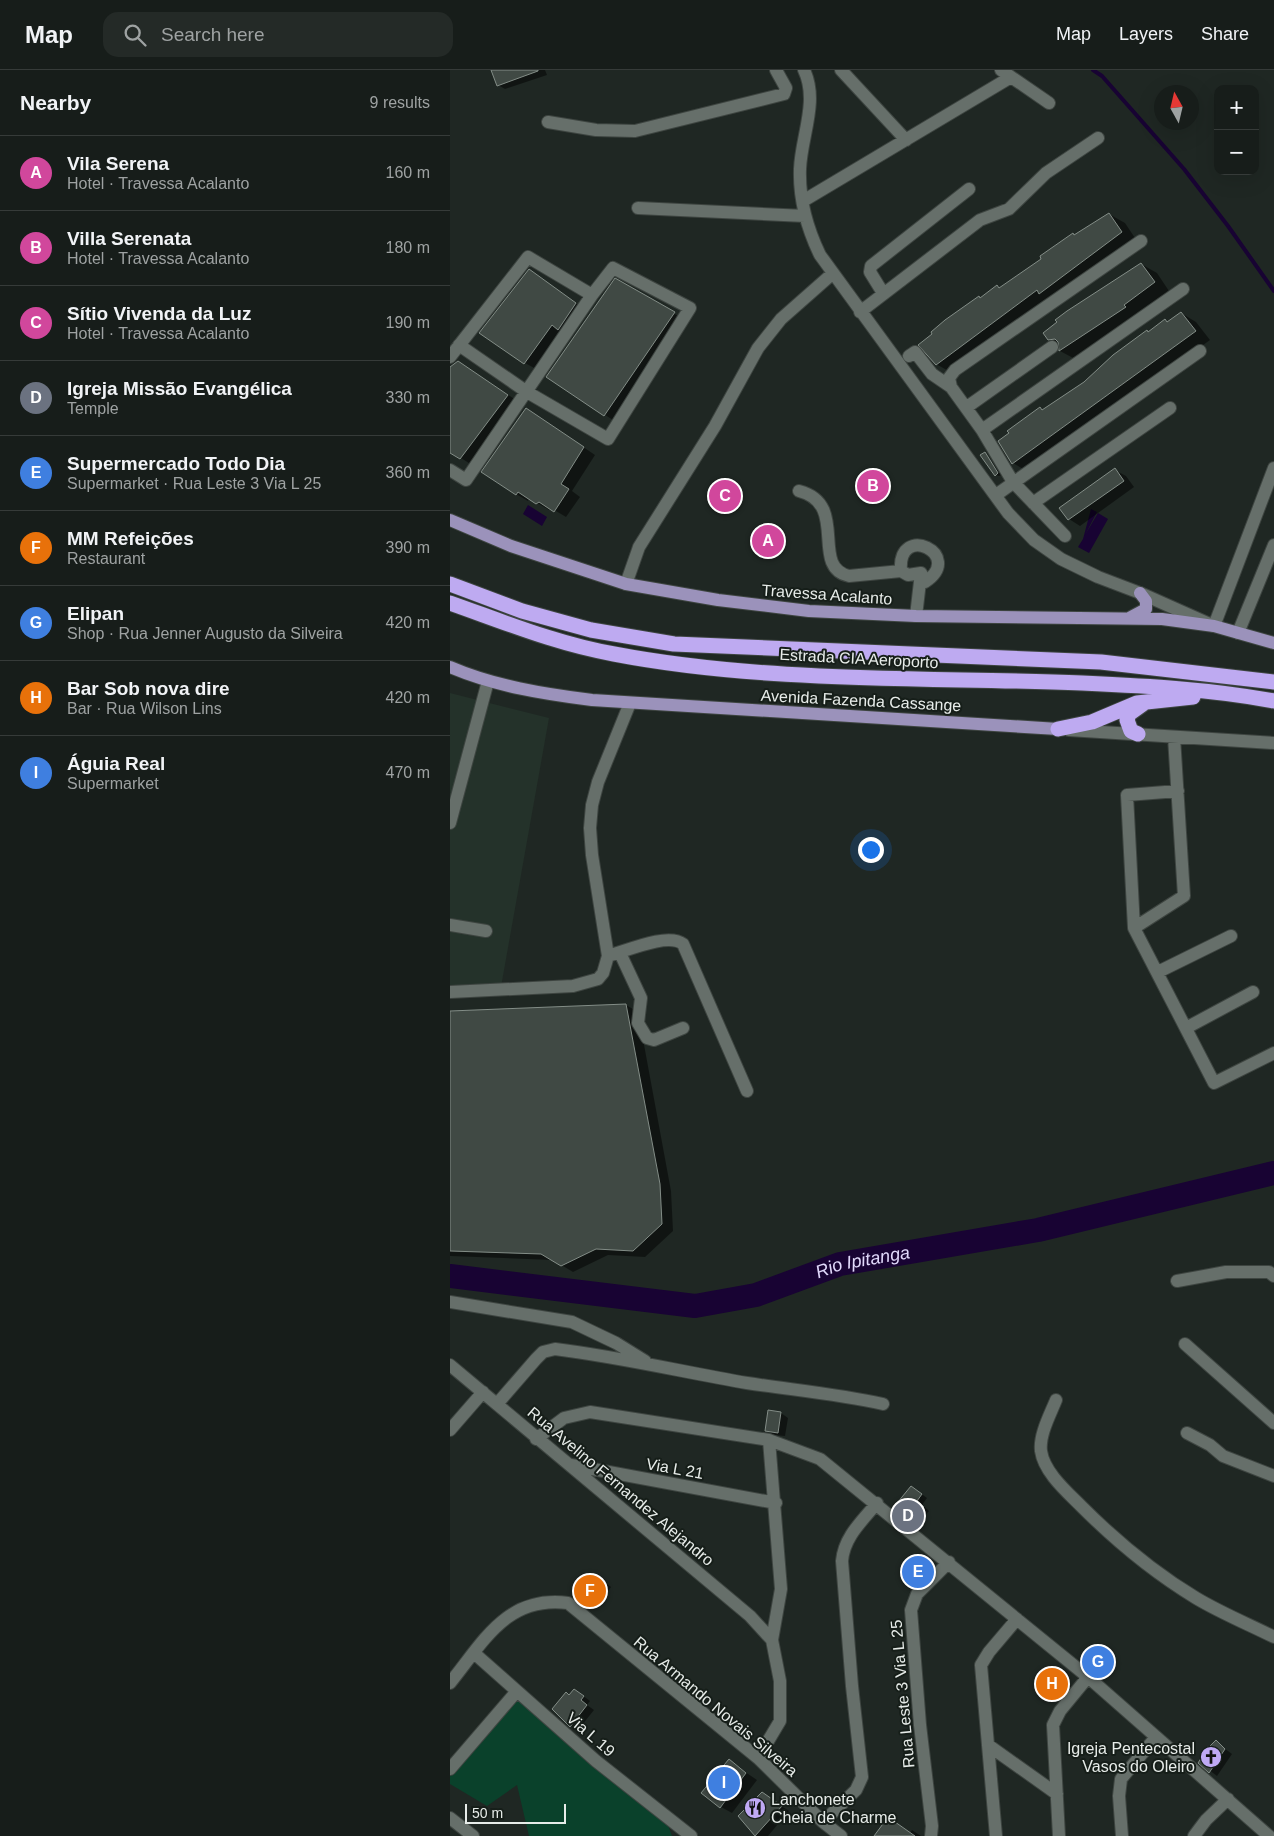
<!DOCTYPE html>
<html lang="en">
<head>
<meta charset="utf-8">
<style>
  body { margin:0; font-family:Helvetica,sans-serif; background:#242a27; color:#f1f3f6 }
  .controls { position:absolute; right:15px; top:15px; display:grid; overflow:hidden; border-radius:10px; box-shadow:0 5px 20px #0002 }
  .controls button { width:45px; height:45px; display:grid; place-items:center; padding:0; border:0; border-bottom:1px solid #363b39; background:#171d1a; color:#f1f3f6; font:25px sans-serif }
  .compass { position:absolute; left:704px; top:15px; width:45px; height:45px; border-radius:50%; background:#171d1a; box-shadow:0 5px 20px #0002; rotate:352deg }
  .scale { position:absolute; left:15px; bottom:12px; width:101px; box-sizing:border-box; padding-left:5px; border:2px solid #e7ece9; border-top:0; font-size:14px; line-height:18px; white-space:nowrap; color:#e7ece9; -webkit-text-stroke:4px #161e19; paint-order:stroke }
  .you { position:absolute; left:420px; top:779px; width:18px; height:18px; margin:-12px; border:4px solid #fff; border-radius:50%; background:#1a73e8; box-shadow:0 0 0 8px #1a73e833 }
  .badge { display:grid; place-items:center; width:32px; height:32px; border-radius:50%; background:#8c9099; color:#fff; font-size:16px; font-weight:700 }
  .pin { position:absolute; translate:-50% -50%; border:2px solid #fff; box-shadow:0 1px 5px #0006 }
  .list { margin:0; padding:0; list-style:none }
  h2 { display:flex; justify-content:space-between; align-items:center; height:65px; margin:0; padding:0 20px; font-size:21px }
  h2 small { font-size:16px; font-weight:400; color:#9ea2a2 }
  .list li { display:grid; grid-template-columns:32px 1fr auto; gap:15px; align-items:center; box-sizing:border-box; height:75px; padding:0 20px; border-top:1px solid #363b39 }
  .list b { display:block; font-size:19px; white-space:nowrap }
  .list p { margin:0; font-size:16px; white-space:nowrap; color:#9ea2a2 }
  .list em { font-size:16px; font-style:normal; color:#9ea2a2 }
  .icon { flex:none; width:28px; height:28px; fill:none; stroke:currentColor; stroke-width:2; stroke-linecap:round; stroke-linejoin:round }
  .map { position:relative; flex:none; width:824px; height:1766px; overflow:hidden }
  header { display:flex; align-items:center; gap:30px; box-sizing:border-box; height:70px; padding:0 25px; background:#171d1a; border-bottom:1px solid #363b39 }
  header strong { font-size:24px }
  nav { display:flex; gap:28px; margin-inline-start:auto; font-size:18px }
  .search { width:350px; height:45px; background:#242a27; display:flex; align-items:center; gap:12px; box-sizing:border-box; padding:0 18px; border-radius:15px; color:#9ea2a2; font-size:19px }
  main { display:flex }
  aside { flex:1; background:#171d1a }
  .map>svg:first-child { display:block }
  .built { fill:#24322a }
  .green { fill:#0a412b }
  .water { fill:#180333 }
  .shadow { fill:#0007 }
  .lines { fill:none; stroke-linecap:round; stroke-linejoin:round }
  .stream { stroke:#180333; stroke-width:4 }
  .river { stroke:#180333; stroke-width:24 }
  .building { fill:#404944; stroke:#838d87 }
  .minor-casing { stroke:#3e4541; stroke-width:14 }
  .major-casing { stroke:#3e4541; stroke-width:14 }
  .highway-casing { stroke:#3e4541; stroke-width:17 }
  .minor { stroke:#666f6a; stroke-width:12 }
  .major { stroke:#9b92bb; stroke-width:12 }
  .highway { stroke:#beaaf1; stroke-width:15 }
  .labels { text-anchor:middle; stroke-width:4; stroke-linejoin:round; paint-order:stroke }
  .street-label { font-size:16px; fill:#e7ece9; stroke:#161e19 }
  .poi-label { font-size:16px; fill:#e7ece9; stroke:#161e19; text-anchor:end }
  .water-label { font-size:18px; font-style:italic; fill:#e1d9fb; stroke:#161e19 }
</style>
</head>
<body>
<header>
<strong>Map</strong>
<div class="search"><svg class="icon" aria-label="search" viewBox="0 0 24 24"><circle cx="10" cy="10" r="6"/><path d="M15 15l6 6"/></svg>Search here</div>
<nav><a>Map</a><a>Layers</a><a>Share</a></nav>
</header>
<main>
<aside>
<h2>Nearby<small>9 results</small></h2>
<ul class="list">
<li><span class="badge" style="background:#d1479c">A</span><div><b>Vila Serena</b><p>Hotel · Travessa Acalanto</p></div><em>160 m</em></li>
<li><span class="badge" style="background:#d1479c">B</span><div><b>Villa Serenata</b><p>Hotel · Travessa Acalanto</p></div><em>180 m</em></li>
<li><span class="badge" style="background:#d1479c">C</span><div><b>Sítio Vivenda da Luz</b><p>Hotel · Travessa Acalanto</p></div><em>190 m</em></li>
<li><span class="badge" style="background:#6b7280">D</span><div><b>Igreja Missão Evangélica</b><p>Temple</p></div><em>330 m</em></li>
<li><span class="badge" style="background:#3f7fe0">E</span><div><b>Supermercado Todo Dia</b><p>Supermarket · Rua Leste 3 Via L 25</p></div><em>360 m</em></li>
<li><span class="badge" style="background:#e8710a">F</span><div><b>MM Refeições</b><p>Restaurant</p></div><em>390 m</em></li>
<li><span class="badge" style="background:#3f7fe0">G</span><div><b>Elipan</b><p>Shop · Rua Jenner Augusto da Silveira</p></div><em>420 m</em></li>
<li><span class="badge" style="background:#e8710a">H</span><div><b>Bar Sob nova dire</b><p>Bar · Rua Wilson Lins</p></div><em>420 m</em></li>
<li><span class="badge" style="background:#3f7fe0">I</span><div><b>Águia Real</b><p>Supermarket</p></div><em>470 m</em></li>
</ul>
</aside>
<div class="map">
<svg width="824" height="1766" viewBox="0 0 824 1766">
  <rect width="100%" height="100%" fill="#1f2723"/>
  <path class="built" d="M0,623L99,648L51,917H0Z"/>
  <path class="green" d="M71,1619L218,1755L222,1766H79L67,1715L37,1736L0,1714V1703Z"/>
  <path class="water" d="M78,435L97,447L92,456L73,444Z
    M641,439L647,442L635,465L648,443L658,449L639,483L628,477L633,469Z"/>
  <path class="shadow" d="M48,0H95L97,5L55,19L48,15Z
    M659,144L675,153L687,171L502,303L486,294L531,229L547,216L550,218Z
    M691,194L707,203L719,221L625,289L610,281V275L599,269Z
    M90,208L137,241L86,299L75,293Z
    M166,210L235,250L166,352L97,307Z
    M731,243L746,252L760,270L578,402L563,393L590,339L592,340L635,313L715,251L718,252Z
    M19,299L69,332L22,395L0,381V300Z
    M77,339L145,385L122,421L130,427L116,447L101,438L99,440L79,428L78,431L66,424Z
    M535,383L551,405L549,406L546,405Z
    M665,400L676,406L684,417L630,456L619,449Z
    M176,935L188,942L221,1121L223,1161L195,1187L158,1185L123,1202L103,1190L0,1186V942Z
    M319,1342L331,1343L338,1348L335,1366L324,1365L316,1360Z
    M462,1417L477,1428L472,1435L479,1441L467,1454L461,1451Z
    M469,1495L485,1506L470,1521L462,1517Z
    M146,1506L161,1517L144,1540L129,1528Z
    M648,1581L659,1591L648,1602L645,1600Z
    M602,1602L621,1616L611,1627L607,1624L604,1626L597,1622Z
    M132,1625L140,1631L137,1635L144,1640L128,1660L121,1656L120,1626Z
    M766,1672L782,1684L767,1706L750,1693Z
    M279,1691L307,1710L282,1743L271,1737Z
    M322,1730L339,1741L318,1766H307L290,1746Z
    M462,1760L471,1766H425L460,1763Z"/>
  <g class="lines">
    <path class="stream" d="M643,0L652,6L734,99L778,156L824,221"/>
    <path class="river" id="s1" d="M0,1206L245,1236L306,1225L390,1194L588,1160L824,1103"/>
  </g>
  <path class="building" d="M41,0H88V1L47,16Z
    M659,143L672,162L589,224L587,220L486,295L468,275L482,264L481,262L495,250L529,226L530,228L547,215L549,218L591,189L590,186L623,163L624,165Z
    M691,193L705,212L674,235L676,237L609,281L608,272L605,269L598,270L593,263L607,252L605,250L617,241Z
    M79,199L126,233L108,260L102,255L74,294L29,263Z
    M165,208L225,242L154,346L96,307Z
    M731,242L746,261L562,394L548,371L559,363L557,361L590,337L592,340L634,312L663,285L697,260L698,262L715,249L717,252Z
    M8,291L58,325L10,389L0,383V297Z
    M76,338L134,377L111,414L119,419L104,442L89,432L86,434L68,422L66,425L31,402Z
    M535,382L548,403L545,406L530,385Z
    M665,398L674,411L618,450L609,438Z
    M176,934L210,1114L212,1154L183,1181L146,1179L111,1196L91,1184L0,1181V941Z
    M318,1340L331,1342L328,1363L315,1361Z
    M461,1416L472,1424L467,1431L474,1437L460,1452L443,1438Z
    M469,1494L478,1501L462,1518L454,1512Z
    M145,1504L154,1512L136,1537L127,1528Z
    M647,1579L657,1589L644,1601L639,1598Z
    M602,1600L614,1611L603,1623L599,1620L596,1623L589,1616Z
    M124,1619L134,1626L131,1630L137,1635L120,1657L102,1639L116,1622L119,1625Z
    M766,1670L775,1679L759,1703L748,1693L757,1679Z
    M279,1689L296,1703L270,1738L251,1723Z
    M312,1722L332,1736L305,1766L288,1746Z
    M438,1747L465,1766H424Z"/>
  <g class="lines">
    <g class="minor-casing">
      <path id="minor" d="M354,0C369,31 351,67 350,99C349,128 357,158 370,185L558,443L584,470L611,489L648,507L690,523L764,556L824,398
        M391,0L456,70
        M551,0L599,33
        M98,52L146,60L185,61L334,24L336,18L326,0
        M353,131L561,7
        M188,138L355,146
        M433,223L420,202L421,196L519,119
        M410,242L530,150L559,139L596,103L648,68
        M9,275L77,322L158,369L240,238L163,198L142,225
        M459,286L465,282L482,304L501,317
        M0,287L78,187L142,225L16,410L0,400
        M517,337L602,277
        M532,360L733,219
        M349,421C400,434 359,497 399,506L451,501L458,505L471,503L466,546
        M546,425L750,281
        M583,433L720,338
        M615,466L563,412L532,360L501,317L499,308L505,300L691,171
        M451,501C447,451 516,485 475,512L471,503
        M176,514L189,477L265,356L308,278L331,249L382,204
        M788,563L824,475
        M619,660L824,673
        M724,667L734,826L684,858L764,1013L824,983
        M0,753L38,611
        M0,855L36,861
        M684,858L677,725L728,721
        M170,883L191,928L188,953L197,968L204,970L233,958
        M158,886C176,881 218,862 233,874L297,1021
        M708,902L781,866
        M0,922L123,916L148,909L153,903L158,886L142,785L140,758L142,735L148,712L180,633
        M736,958L803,922
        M727,1211L776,1202H819L824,1206
        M0,1232L122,1252L166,1273L195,1291
        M735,1274L824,1353
        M0,1295L300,1546L322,1570
        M606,1330C600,1345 589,1365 591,1381C594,1402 616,1421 631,1436C666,1471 703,1502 746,1528C771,1543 798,1554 824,1567
        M47,1334L86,1289L93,1282L105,1279C170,1287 233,1302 297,1313C343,1320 388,1324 433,1334
        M0,1360L33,1322
        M737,1363L760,1375L773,1386L824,1406
        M86,1369L114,1348L140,1342L319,1370L370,1389L638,1607L819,1766
        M121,1395L326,1433
        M24,1583L146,1691L241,1766
        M0,1613C34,1571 57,1525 118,1533L308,1688L373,1752L391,1766
        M538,1675L607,1724
        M308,1688L330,1651V1611L322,1570L331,1519L319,1370
        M0,1699L67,1621
        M0,1748L23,1766
        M373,1752L406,1720L412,1707L402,1616L392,1491C394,1467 412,1451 427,1433
        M481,1766L482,1756L470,1655L461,1540L467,1524L499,1492
        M546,1766L531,1595L539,1582L567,1549
        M609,1766L603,1655L610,1641L638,1607
        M672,1766L669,1726L671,1709L706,1667
        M744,1766L756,1750L778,1729"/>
    </g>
    <g class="major-casing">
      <path id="major" d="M0,450L61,476L176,514L268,530L359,541L466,546L712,549L764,556L824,573
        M681,547L696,539V531L690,523
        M0,597C44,616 94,624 142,630L608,659"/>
    </g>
    <g class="highway-casing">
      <path id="highway" d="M0,514L72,541L141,560L224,574L651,592L824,612
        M0,533C54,552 107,574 164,584C315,613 479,607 632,613C697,616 760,619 824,631
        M608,659L642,652L687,633L743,627
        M688,664L681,661L677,650L679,644L693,634"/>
    </g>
    <use href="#minor" class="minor"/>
    <use href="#major" class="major"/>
    <use href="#highway" class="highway"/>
  </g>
  <defs>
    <g id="church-disc" transform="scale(1.125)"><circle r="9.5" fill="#bfa9f4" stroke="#161e19"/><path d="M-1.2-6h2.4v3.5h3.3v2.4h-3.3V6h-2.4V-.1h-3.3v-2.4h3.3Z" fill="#111"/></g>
    <g id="restaurant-disc" transform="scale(1.125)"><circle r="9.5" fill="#bfa9f4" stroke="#161e19"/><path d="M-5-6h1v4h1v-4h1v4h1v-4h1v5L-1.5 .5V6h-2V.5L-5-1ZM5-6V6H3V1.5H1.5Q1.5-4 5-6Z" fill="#111"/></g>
  </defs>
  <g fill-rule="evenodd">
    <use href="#church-disc" x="761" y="1687"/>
    <use href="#restaurant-disc" x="305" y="1738"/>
  </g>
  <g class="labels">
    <g class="street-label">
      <text transform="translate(377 524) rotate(4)" y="6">Travessa Acalanto</text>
      <text transform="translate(409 588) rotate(3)" y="6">Estrada CIA Aeroporto</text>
      <text transform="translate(411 630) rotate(3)" y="6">Avenida Fazenda Cassange</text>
      <text transform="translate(225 1398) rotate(10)" y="6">Via L 21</text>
      <text transform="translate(171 1416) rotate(40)" y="6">Rua Avelino Fernandez Alejandro</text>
      <text transform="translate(452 1624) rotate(-95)" y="6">Rua Leste 3 Via L 25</text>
      <text transform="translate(266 1636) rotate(40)" y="6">Rua Armando Novais Silveira</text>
      <text transform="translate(141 1664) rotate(41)" y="6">Via L 19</text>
    </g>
    <g class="poi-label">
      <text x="745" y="1684">Igreja Pentecostal<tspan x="745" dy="18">Vasos do Oleiro</tspan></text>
      <text x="321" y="1735" text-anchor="start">Lanchonete<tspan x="321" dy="18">Cheia de Charme</tspan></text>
    </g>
    <g class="water-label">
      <text dy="6" stroke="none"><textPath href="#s1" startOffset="421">Rio Ipitanga</textPath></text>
    </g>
  </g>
</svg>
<div class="controls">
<button>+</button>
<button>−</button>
</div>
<svg class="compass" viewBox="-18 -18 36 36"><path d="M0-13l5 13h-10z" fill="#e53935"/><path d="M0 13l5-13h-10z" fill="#9ea2a2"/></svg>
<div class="scale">50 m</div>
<div class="you"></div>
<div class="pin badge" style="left:318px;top:471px;background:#d1479c">A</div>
<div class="pin badge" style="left:423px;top:416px;background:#d1479c">B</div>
<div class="pin badge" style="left:275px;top:426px;background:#d1479c">C</div>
<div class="pin badge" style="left:458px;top:1446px;background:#6b7280">D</div>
<div class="pin badge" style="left:468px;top:1502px;background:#3f7fe0">E</div>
<div class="pin badge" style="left:140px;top:1521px;background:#e8710a">F</div>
<div class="pin badge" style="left:648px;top:1592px;background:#3f7fe0">G</div>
<div class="pin badge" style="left:602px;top:1614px;background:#e8710a">H</div>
<div class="pin badge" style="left:274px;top:1713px;background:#3f7fe0">I</div>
</div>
</main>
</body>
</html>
